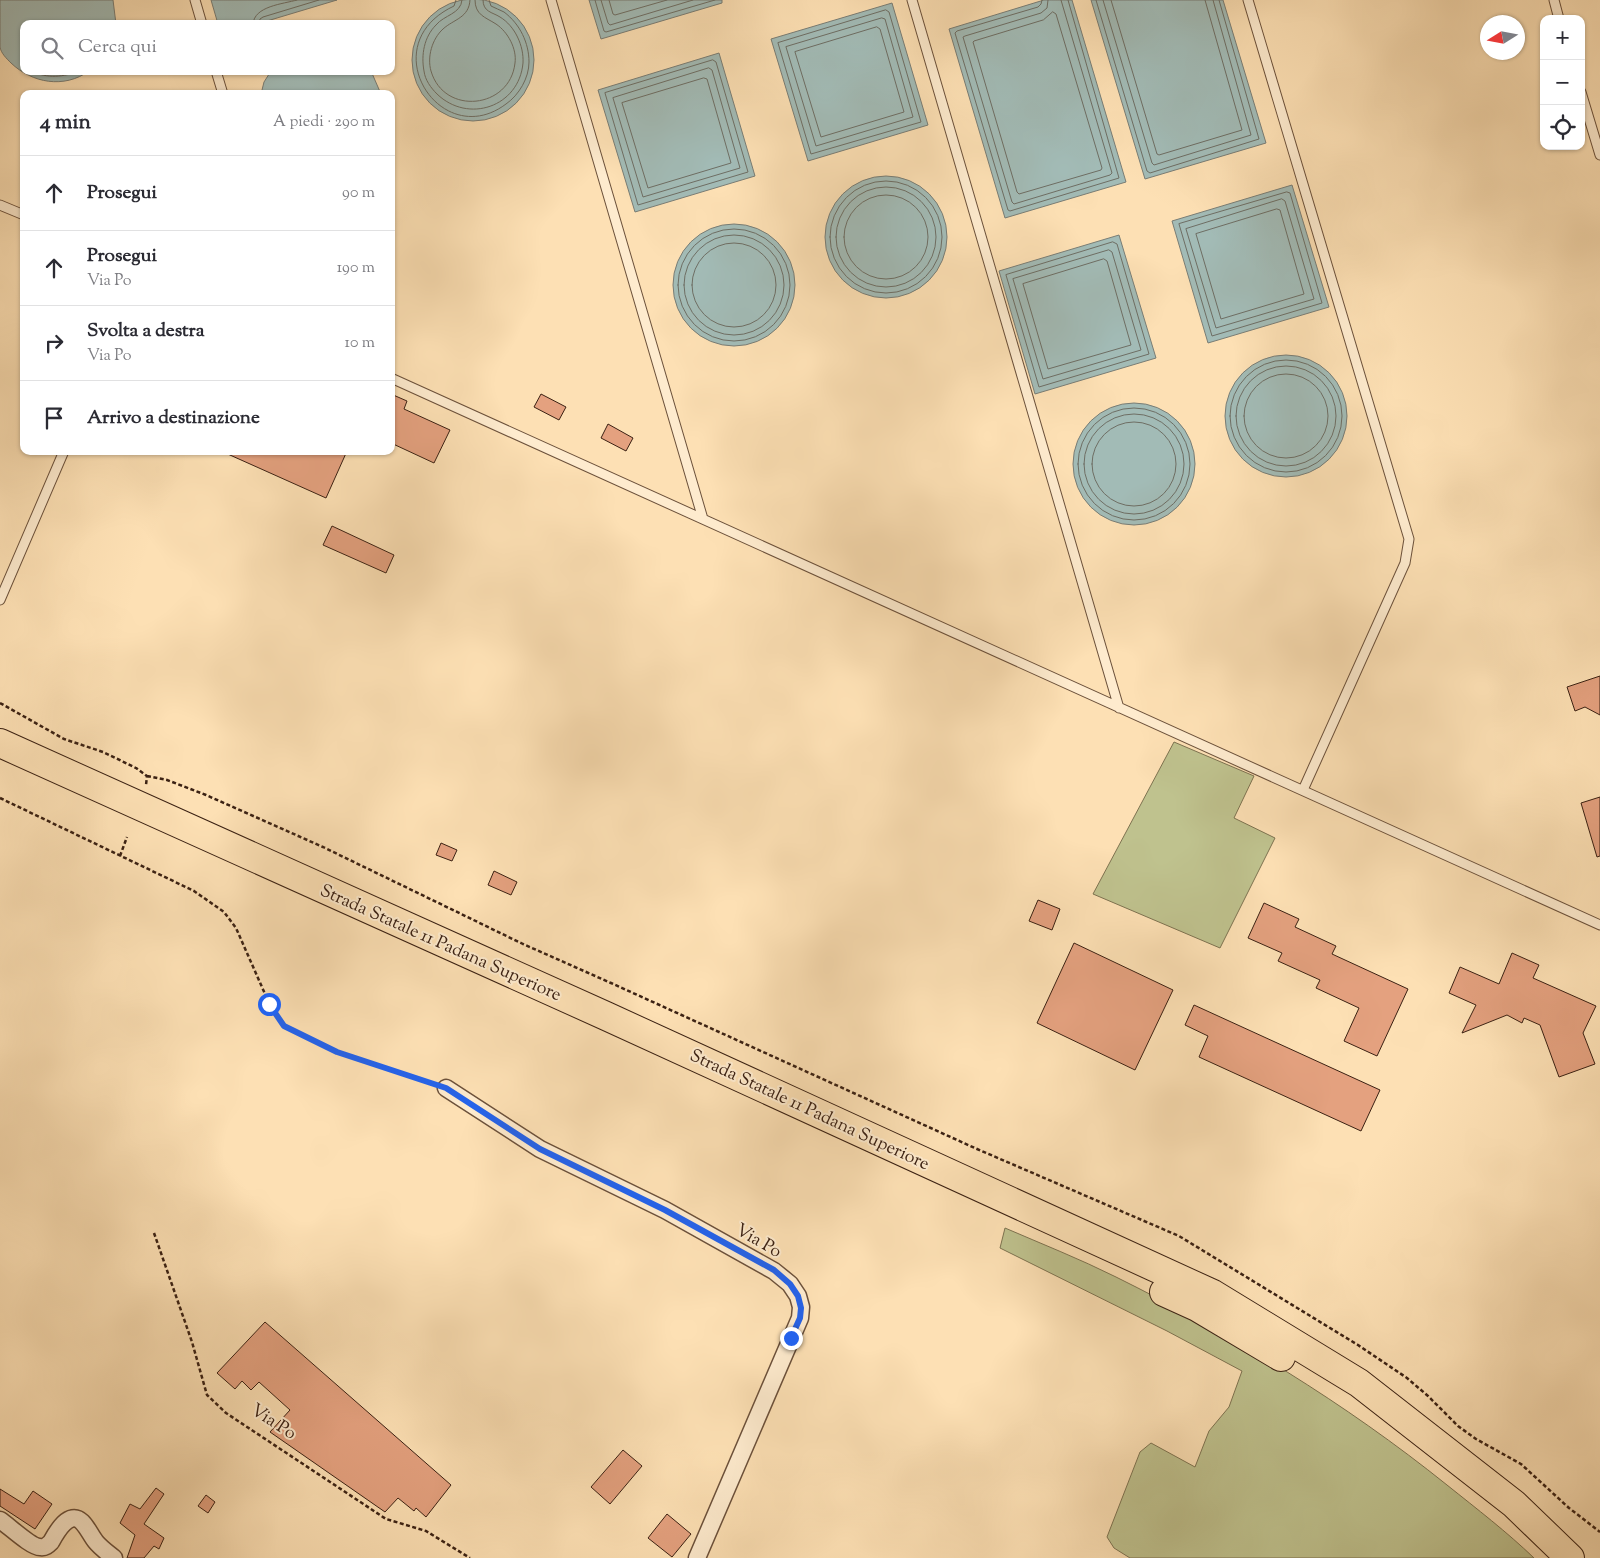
<!DOCTYPE html>
<html lang="it">
<head>
<meta charset="utf-8">
<style>
  body { margin:0; font-family:"Sorts Mill Goudy",serif; background:#f7f7f7; color:#2b2b33 }
  .controls { position:absolute; right:15px; top:15px; display:grid; overflow:hidden; border-radius:10px; box-shadow:0 1px 4px #0004 }
  .controls button { width:45px; height:45px; display:grid; place-items:center; padding:0; border:0; border-bottom:1px solid #e1e1e2; background:#fff; color:#2b2b33; font:25px sans-serif }
  .compass { position:absolute; left:1480px; top:15px; width:45px; height:45px; border-radius:50%; background:#fff; box-shadow:0 1px 4px #0004; rotate:259deg }
  .stop { position:absolute; width:15px; height:15px; margin:-11px; border:4px solid #2563eb; border-radius:50%; background:#fff }
  .stop.end { background:#2563eb; border-color:#fff; box-shadow:0 1px 5px #0008 }
  .list { margin:0; padding:0; list-style:none }
  h2 { display:flex; justify-content:space-between; align-items:center; height:65px; margin:0; padding:0 20px; font-size:21px }
  h2 small { font-size:16px; font-weight:400; color:#7c7c81 }
  .list li { display:grid; grid-template-columns:32px 1fr auto; gap:15px; align-items:center; box-sizing:border-box; height:75px; padding:0 20px; border-top:1px solid #e1e1e2 }
  .list b { display:block; font-size:19px; white-space:nowrap }
  .list p { margin:0; font-size:16px; white-space:nowrap; color:#7c7c81 }
  .list em { font-size:16px; font-style:normal; color:#7c7c81 }
  .icon { flex:none; width:28px; height:28px; fill:none; stroke:currentColor; stroke-width:2; stroke-linecap:round; stroke-linejoin:round }
  .map { position:relative; flex:none; width:1600px; height:1558px; overflow:hidden }
  .search { position:absolute; background:#fff; box-shadow:0 1px 4px #0004; left:20px; top:20px; width:375px; height:55px; display:flex; align-items:center; gap:12px; box-sizing:border-box; padding:0 18px; border-radius:10px; color:#7c7c81; font-size:19px }
  .panel { position:absolute; background:#fff; box-shadow:0 1px 4px #0004; left:20px; top:90px; width:375px; height:365px; border-radius:10px }
  .map>svg:first-child { display:block }
  .green { fill:#bfc28e; stroke:#7d7250 }
  .water { fill:#a2bbb6; stroke:#797d75 }
  .lines { fill:none; stroke-linecap:round; stroke-linejoin:round }
  .shore { stroke:#6e6e64; stroke-width:1 }
  .building { fill:#e4a17f; stroke:#3b2113 }
  .lane-casing { stroke:#6c513b; stroke-width:11 }
  .street-casing { stroke:#6c513b; stroke-width:19 }
  .highway-casing { stroke:#3b2113; stroke-width:30 }
  .path { stroke:#3b2113; stroke-width:2.5; stroke-dasharray:4 2.5; stroke-linecap:butt }
  .lane { stroke:#feebce; stroke-width:9 }
  .street { stroke:#feebce; stroke-width:16 }
  .highway { stroke:#fde0b4; stroke-width:28 }
  .route { stroke:#2563eb; stroke-width:6 }
  .labels { text-anchor:middle; stroke-width:4; stroke-linejoin:round; paint-order:stroke }
  .street-label { font-size:18px; fill:#3b2113; stroke:#feebce }
</style>
</head>
<body>
<div class="map">
<svg width="1600" height="1558" viewBox="0 0 1600 1558">
  <rect width="100%" height="100%" fill="#fde0b4"/>
  <filter id="stains"><feTurbulence type="fractalNoise" baseFrequency=".004" numOctaves="4"/><feColorMatrix values="0 0 0 0 .2 0 0 0 0 .09 0 0 0 0 .02 0 0 0 .5 -.17"/></filter>
  <radialGradient id="worn" r=".72"><stop offset=".6" stop-color="#630" stop-opacity="0"/><stop offset="1" stop-color="#630" stop-opacity=".3"/></radialGradient>
  <path class="green" d="M1174,742L1254,776L1234,818L1275,838L1220,948L1093,894Z
    M1005,1228C1042,1244 1080,1259 1116,1277C1233,1335 1345,1403 1447,1485C1477,1509 1507,1532 1534,1558H1130L1114,1548L1107,1537L1140,1452L1151,1443L1195,1467L1209,1431L1229,1407L1242,1371L1167,1331L1000,1248Z"/>
  <path class="water" d="M412 60a61 61 0 1 1 122 0a61 61 0 1 1-122 0Z
    M0,0H113L116,24H24V71H89C64,89 32,83 11,63C6,58 1,53 0,47C0,35 0,13 0,0Z
    M211,0H337L257,24H218Z
    M589,0H722V3L601,39Z
    M1044,0H1072L1126,182L1005,218L949,29Z
    M1091,0H1223L1266,143L1145,179Z
    M892,3L928,125L808,161L771,39Z
    M719,53L755,176L635,212L598,90Z
    M271,71H371L381,94H261L264,82Z
    M825 237a61 61 0 1 1 122 0a61 61 0 1 1-122 0Z
    M1292,185L1329,307L1208,343L1172,221Z
    M673 285a61 61 0 1 1 122 0a61 61 0 1 1-122 0Z
    M1119,235L1156,358L1035,394L999,271Z
    M1225 416a61 61 0 1 1 122 0a61 61 0 1 1-122 0Z
    M1073 464a61 61 0 1 1 122 0a61 61 0 1 1-122 0Z"/>
  <g class="lines">
    <path class="shore" d="M456,0L454,6C371,45 441,153 506,104C519,95 529,78 529,62C529,43 520,24 504,12C500,10 495,8 491,6L489,0
      M462,0C461,14 444,15 436,25C424,37 421,55 424,71C425,80 431,88 437,94C468,124 519,107 523,63C524,46 515,26 500,17C492,12 483,12 483,0
      M470,0C469,18 454,19 443,29C432,39 427,57 431,71C444,116 510,109 515,63C517,49 508,32 496,24C485,17 475,15 475,0
      M595,0L604,31L606,32L715,0
      M601,0L608,23L610,25L693,0
      M609,0L613,14L615,15L667,0
      M1042,0L1041,4L1038,7L957,31L955,33L1008,210L1010,211L1119,178L1068,0
      M1048,0L1047,8L1041,13L965,36L963,37L1012,202L1014,204L1110,175L1112,173L1061,0
      M1096,0L1147,171L1150,173L1259,139L1219,0
      M1103,0L1152,163L1154,165L1251,135L1213,0
      M1111,0L1157,154L1159,155L1242,130L1205,0
      M886,10L889,12L921,122L811,154L778,43Z
      M1053,12L1056,14L1102,168L1101,170L1019,194L1017,192L973,42L974,41L1043,20Z
      M882,18L885,19L913,117L816,146L786,47Z
      M253,24C254,6 283,4 297,0
      M259,24L260,19L263,17L319,0
      M877,27L880,29L904,112L821,137L795,52Z
      M713,60L716,62L748,172L638,205L605,93Z
      M709,68L712,70L740,168L643,197L613,98Z
      M31,71C48,79 63,77 80,71
      M704,78L707,79L731,163L648,188L622,103Z
      M830 237a56 56 0 1 1 112 0a56 56 0 1 1-112 0Z
      M836 237a50 50 0 1 1 100 0a50 50 0 1 1-100 0Z
      M1287,192L1290,193L1322,303L1212,336L1179,224Z
      M844 237a42 42 0 1 1 84 0a42 42 0 1 1-84 0Z
      M1282,199L1285,201L1314,299L1216,328L1186,229Z
      M1277,209L1280,210L1304,294L1221,319L1196,234Z
      M678 285a56 56 0 1 1 112 0a56 56 0 1 1-112 0Z
      M684 285a50 50 0 1 1 100 0a50 50 0 1 1-100 0Z
      M1113,242L1117,244L1149,354L1039,387L1006,275Z
      M692 285a42 42 0 1 1 84 0a42 42 0 1 1-84 0Z
      M1109,250L1112,252L1141,350L1043,379L1013,279Z
      M1104,259L1107,261L1131,345L1048,369L1023,284Z
      M1230 416a56 56 0 1 1 112 0a56 56 0 1 1-112 0Z
      M1236 416a50 50 0 1 1 100 0a50 50 0 1 1-100 0Z
      M1244 416a42 42 0 1 1 84 0a42 42 0 1 1-84 0Z
      M1078 464a56 56 0 1 1 112 0a56 56 0 1 1-112 0Z
      M1084 464a50 50 0 1 1 100 0a50 50 0 1 1-100 0Z
      M1092 464a42 42 0 1 1 84 0a42 42 0 1 1-84 0Z"/>
  </g>
  <path class="building" d="M391,394L407,401L404,409L450,430L434,463L391,443Z
    M541,394L566,407L559,420L534,407Z
    M608,424L633,438L626,451L601,438Z
    M221,451H347L326,498Z
    M332,526L394,555L386,573L323,545Z
    M1600,676V715L1585,707L1575,711L1567,687Z
    M1600,797V856L1597,857L1581,803Z
    M441,843L457,850L452,861L436,855Z
    M494,871L517,882L511,895L488,885Z
    M1038,900L1060,909L1052,930L1029,921Z
    M1264,903L1299,919L1295,927L1336,946L1332,954L1408,989L1377,1056L1344,1041L1359,1008L1316,988L1320,980L1278,961L1282,953L1248,938Z
    M1074,943L1173,990L1135,1070L1037,1023Z
    M1512,953L1539,965L1533,978L1596,1006L1583,1033L1595,1064L1559,1077L1540,1025L1524,1018L1522,1023L1507,1015L1462,1033L1476,1005L1449,993L1460,967L1499,984Z
    M1194,1005L1380,1090L1361,1131L1199,1057L1208,1036L1185,1025Z
    M265,1322L451,1485L426,1517L416,1508L414,1511L398,1498L385,1512L270,1432L290,1410L259,1382L251,1390L242,1381L235,1389L217,1373Z
    M623,1450L642,1466L610,1504L591,1487Z
    M156,1488L164,1494L144,1524L164,1538L159,1549L154,1546L144,1558H127L135,1535L120,1523L130,1504L140,1509Z
    M0,1489L24,1504L33,1491L52,1504L35,1529L0,1506Z
    M206,1495L215,1502L208,1513L198,1506Z
    M667,1514L691,1534L672,1557L648,1538Z"/>
  <g class="lines">
    <g class="lane-casing">
      <path id="lane" d="M195,0L202,24
        M551,0L703,519
        M912,0L1119,708
        M1248,0L1409,539L1405,563L1303,790
        M1554,0L1559,19
        M216,71L223,94
        M1581,92L1600,155
        M0,205L24,215
        M391,378L1600,925
        M0,600L64,451"/>
    </g>
    <g class="street-casing">
      <path id="street" d="M446,1088L540,1149L665,1210L774,1271L790,1284L798,1296L801,1307L800,1318L697,1558
        M0,1520C9,1526 31,1547 40,1547C45,1548 48,1545 51,1542C56,1533 69,1509 82,1522C88,1528 91,1536 96,1542C101,1548 108,1553 114,1558"/>
    </g>
    <g class="highway-casing">
      <path id="highway" d="M0,743L606,1016L1213,1294L1359,1383L1514,1504L1570,1558
        M1164,1292L1197,1307L1281,1357"/>
    </g>
    <path class="path" d="M0,703L64,739L103,752L136,768L147,776L146,785
      M147,776L167,780L206,795L323,847L523,944L611,983L977,1149L1179,1236L1358,1345L1407,1378L1428,1396L1458,1426L1476,1439L1521,1464L1569,1508L1600,1532
      M0,798L194,891L224,912L236,928L269,1003L284,1025L337,1052L433,1084
      M120,856L127,837
      M154,1233L192,1342L207,1395L226,1413L386,1519L426,1531L470,1558"/>
    <use href="#lane" class="lane"/>
    <use href="#street" class="street"/>
    <use href="#highway" class="highway"/>
  </g>
  <g class="lines">
    <path class="route" d="M269,1004L284,1026L337,1052L446,1088L540,1149L665,1210L774,1270L790,1284L798,1296L801,1308L800,1318L791,1338"/>
  </g>
  <g class="labels">
    <g class="street-label">
      <text transform="translate(441 942) rotate(24)" y="6">Strada Statale 11 Padana Superiore</text>
      <text transform="translate(810 1109) rotate(25)" y="6">Strada Statale 11 Padana Superiore</text>
      <text transform="translate(759 1240) rotate(30)" y="6">Via Po</text>
      <text transform="translate(274 1421) rotate(33)" y="6">Via Po</text>
    </g>
  </g>
  <rect width="100%" height="100%" filter="url(#stains)"/>
  <rect width="100%" height="100%" fill="url(#worn)"/>
</svg>
<div class="controls">
<button>+</button>
<button>−</button>
<button><svg class="icon" aria-label="locate" viewBox="0 0 24 24"><circle cx="12" cy="12" r="6"/><path d="M12 2v4M12 18v4M2 12h4M18 12h4"/></svg></button>
</div>
<svg class="compass" viewBox="-18 -18 36 36"><path d="M0-13l5 13h-10z" fill="#e53935"/><path d="M0 13l5-13h-10z" fill="#7c7c81"/></svg>
<div class="stop" style="left:269px;top:1004px"></div>
<div class="stop end" style="left:791px;top:1338px"></div>
<div class="search"><svg class="icon" aria-label="search" viewBox="0 0 24 24"><circle cx="10" cy="10" r="6"/><path d="M15 15l6 6"/></svg>Cerca qui</div>
<section class="panel">
<h2>4 min<small>A piedi · 290 m</small></h2>
<ul class="list">
<li><svg class="icon" aria-label="ahead" viewBox="0 0 24 24"><path d="M12 20V5M6 11l6-6 6 6"/></svg><div><b>Prosegui</b></div><em>90 m</em></li>
<li><svg class="icon" aria-label="ahead" viewBox="0 0 24 24"><path d="M12 20V5M6 11l6-6 6 6"/></svg><div><b>Prosegui</b><p>Via Po</p></div><em>190 m</em></li>
<li><svg class="icon" aria-label="right" viewBox="0 0 24 24"><path d="M7 20v-9h11M14 6l5 5-5 5"/></svg><div><b>Svolta a destra</b><p>Via Po</p></div><em>10 m</em></li>
<li><svg class="icon" aria-label="arrive" viewBox="0 0 24 24"><path d="M6 21V4h12l-3 4 3 4H6"/></svg><div><b>Arrivo a destinazione</b></div></li>
</ul>
</section>
</div>
</body>
</html>
